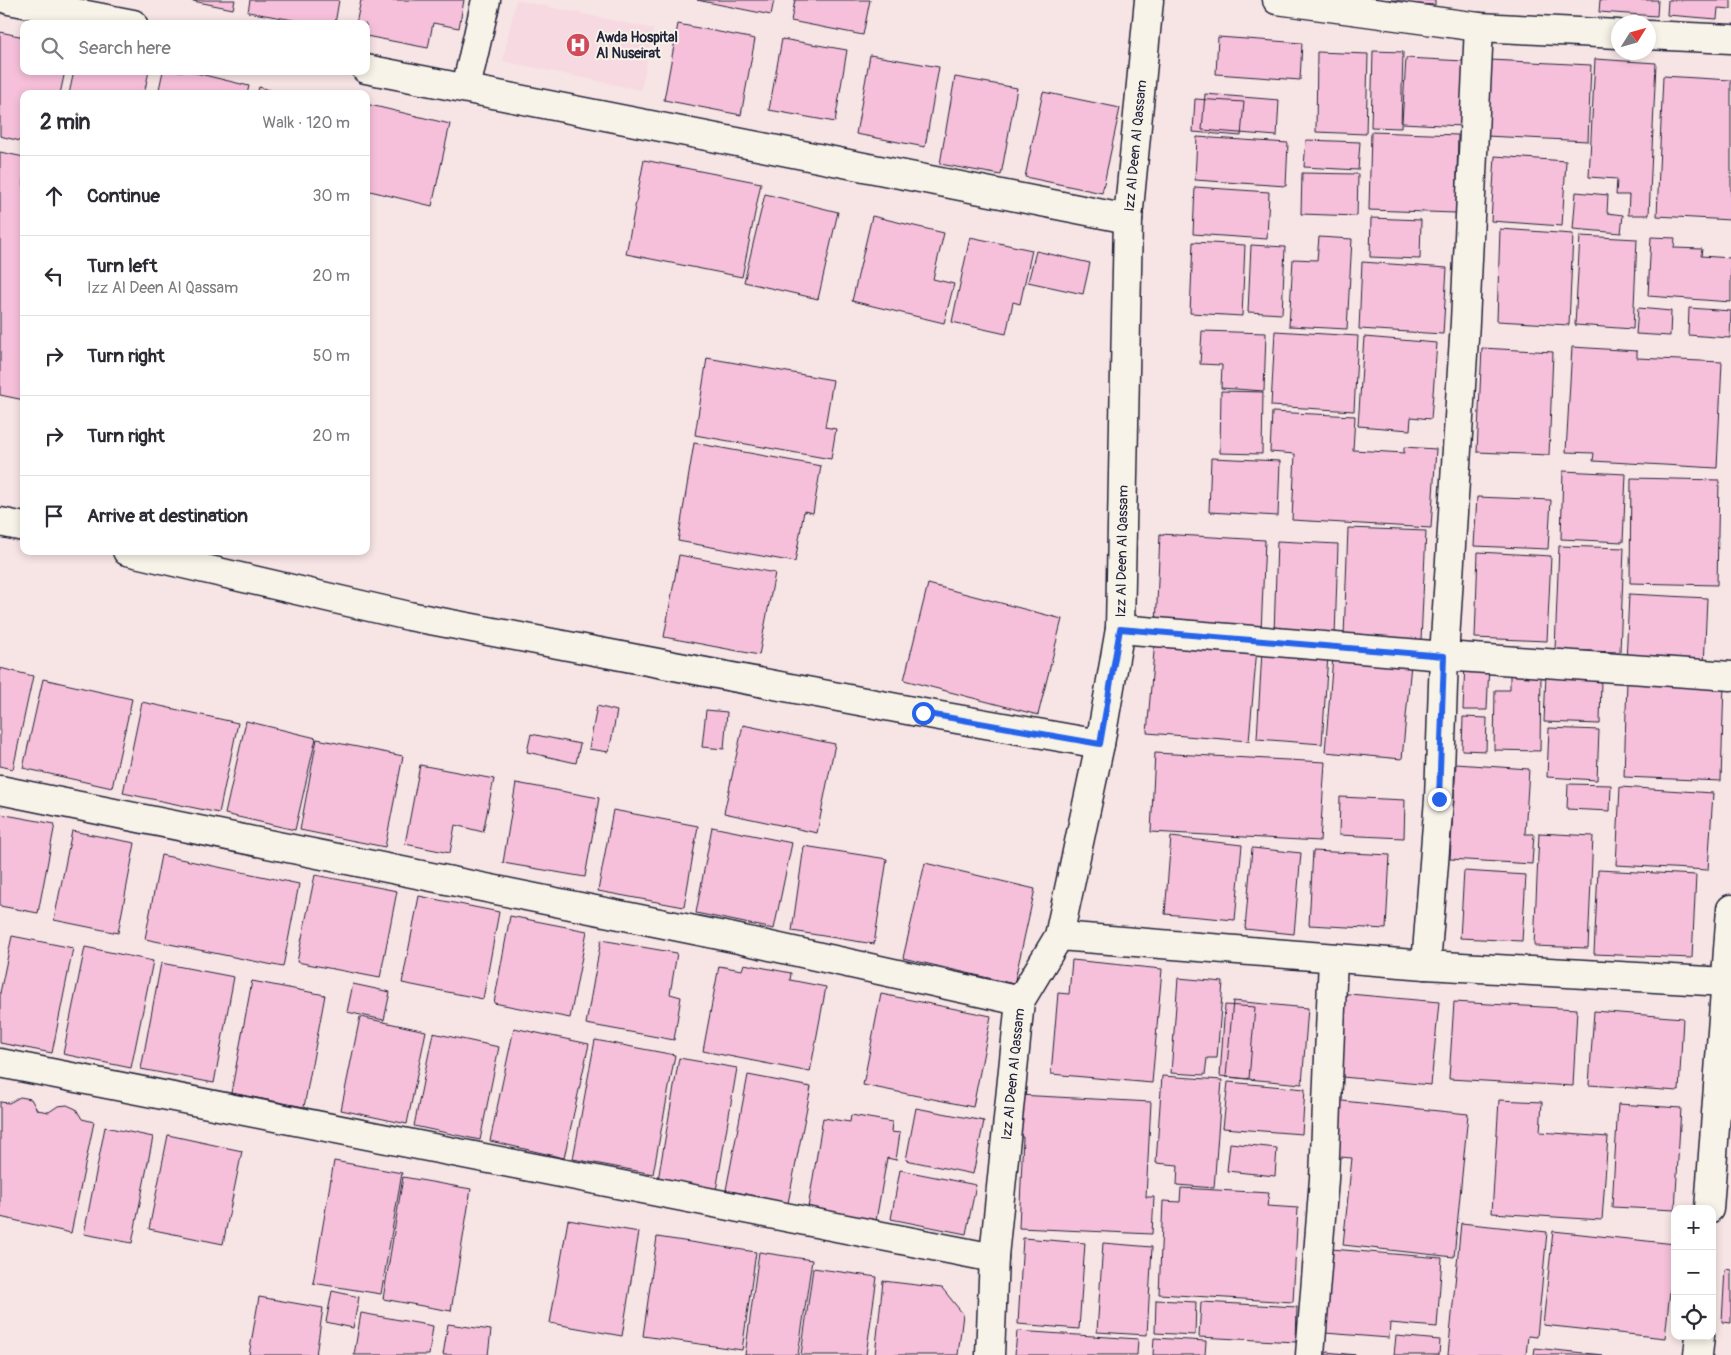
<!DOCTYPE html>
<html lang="en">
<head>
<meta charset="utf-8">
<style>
  body { margin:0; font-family:Pangolin,sans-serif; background:#f2f2f3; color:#2b2b33 }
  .controls { position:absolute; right:15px; bottom:15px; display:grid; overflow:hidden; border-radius:10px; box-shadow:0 2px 8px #0003 }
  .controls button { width:45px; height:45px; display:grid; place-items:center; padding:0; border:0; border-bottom:1px solid #e1e1e2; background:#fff; color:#2b2b33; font:25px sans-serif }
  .compass { position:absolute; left:1611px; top:15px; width:45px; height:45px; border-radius:50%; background:#fff; box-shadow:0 2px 8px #0003; rotate:53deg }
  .stop { position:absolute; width:15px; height:15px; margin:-11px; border:4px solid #2563eb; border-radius:50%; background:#fff }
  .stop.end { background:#2563eb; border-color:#fff; box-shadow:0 1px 5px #0008 }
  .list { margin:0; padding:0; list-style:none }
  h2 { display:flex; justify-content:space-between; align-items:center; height:65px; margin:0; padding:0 20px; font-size:21px }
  h2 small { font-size:16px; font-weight:400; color:#7c7c81 }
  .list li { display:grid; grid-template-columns:32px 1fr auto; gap:15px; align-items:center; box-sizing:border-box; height:80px; padding:0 20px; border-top:1px solid #e1e1e2 }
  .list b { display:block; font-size:19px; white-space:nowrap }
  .list p { margin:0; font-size:16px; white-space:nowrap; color:#7c7c81 }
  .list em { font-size:16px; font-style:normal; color:#7c7c81 }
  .icon { flex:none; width:28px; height:28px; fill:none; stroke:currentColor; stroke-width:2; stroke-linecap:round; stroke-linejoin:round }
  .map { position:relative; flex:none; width:1731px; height:1355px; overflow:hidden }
  .search { position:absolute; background:#fff; box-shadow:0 2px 8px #0003; left:20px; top:20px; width:350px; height:55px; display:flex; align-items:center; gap:12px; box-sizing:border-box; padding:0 18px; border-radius:10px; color:#7c7c81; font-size:19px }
  .panel { position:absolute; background:#fff; box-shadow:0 2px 8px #0003; left:20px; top:90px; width:350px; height:465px; border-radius:10px }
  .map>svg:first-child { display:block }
  .built { fill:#f7d9e1 }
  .building { fill:#f7c0da; stroke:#22223b }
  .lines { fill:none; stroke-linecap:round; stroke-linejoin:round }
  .street-casing { stroke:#22223b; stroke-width:31 }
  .street { stroke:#f7f3e8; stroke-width:28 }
  .route { stroke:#2563eb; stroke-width:6 }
  .labels { text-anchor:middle; stroke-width:4; stroke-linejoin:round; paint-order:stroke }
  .poi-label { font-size:14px; font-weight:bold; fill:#22223b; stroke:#f7f3e8; text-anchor:start }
  .street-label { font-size:14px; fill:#22223b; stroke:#f7f3e8 }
</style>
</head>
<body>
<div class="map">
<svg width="1731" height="1355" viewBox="0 0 1731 1355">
  <rect width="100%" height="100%" fill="#f7e4e4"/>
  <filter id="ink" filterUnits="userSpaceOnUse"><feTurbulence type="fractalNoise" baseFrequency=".02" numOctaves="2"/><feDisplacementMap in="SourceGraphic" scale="10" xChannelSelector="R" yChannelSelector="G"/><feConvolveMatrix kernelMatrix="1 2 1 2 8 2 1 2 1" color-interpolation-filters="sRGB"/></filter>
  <g filter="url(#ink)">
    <path class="built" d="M516,0L653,29L641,90L503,61Z"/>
    <path class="building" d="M188,0H235L233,9Z
      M250,0H339L335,24H316L248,12Z
      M361,0H464L459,28L433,23L428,48L366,36V24H356Z
      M697,0H774L771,15Z
      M795,0H870L863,35L791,21Z
      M1385,0H1435V5L1385,2Z
      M1600,0H1658L1657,16L1599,12Z
      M1668,0H1731V9L1718,8L1717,19L1667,15Z
      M678,24L755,39L741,115L664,100Z
      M0,32L24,37V71H65L60,94H24V142L0,136Z
      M1218,37L1302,43L1300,80L1216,74Z
      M782,39L847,50L835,122L769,110Z
      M1373,51L1403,52L1401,128L1371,127Z
      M1317,52L1368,54L1366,134L1316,132Z
      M870,55L939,67L925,147L856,134Z
      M1406,58L1464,61L1462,126L1402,123Z
      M1595,59L1656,63L1649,215H1628L1629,195H1616L1617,179L1589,177Z
      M1490,60L1591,65L1588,141L1486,136Z
      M74,71H149L144,94H69Z
      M163,71H188L249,86L247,94H158Z
      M1663,76L1731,80V220L1657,216Z
      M955,77L1017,88L1001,175L940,164Z
      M259,87L285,94H257Z
      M1043,92L1120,108L1102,193L1025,177Z
      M1205,94L1279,100L1277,136L1202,130Z
      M1195,99L1244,102L1241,136L1193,132Z
      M366,104L450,124L432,206L366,190Z
      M1371,132L1458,135L1456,213L1369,210Z
      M1197,137L1288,143L1286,186L1195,180Z
      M1306,140L1360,142L1358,170L1304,167Z
      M0,152L24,157V400L0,395Z
      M1495,156L1566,161L1562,226L1491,221Z
      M644,160L761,183L742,277L626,254Z
      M1302,173L1358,174L1357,216L1301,214Z
      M1195,187L1269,192L1267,239L1193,234Z
      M1576,192L1608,195L1607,213L1623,215L1621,233L1573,229Z
      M765,194L838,212L818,299L744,282Z
      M872,216L944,233L933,279L954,284L944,323L852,301Z
      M1371,218L1421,220L1420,259L1370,257Z
      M1500,229L1573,234L1569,325L1497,321Z
      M1580,236L1637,239L1633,329L1575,325Z
      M970,237L1032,250L1020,304L1013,302L1006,334L952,322Z
      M1319,237L1352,239L1347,329L1289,326L1293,259L1317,260Z
      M1651,237L1675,238L1674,248L1702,249L1701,256L1731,258V302L1648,296Z
      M1193,242L1245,245L1242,316L1190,313Z
      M1251,245L1285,247L1282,314L1248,312Z
      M1036,251L1090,263L1083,294L1028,282Z
      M1362,262L1447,268L1443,334L1359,329Z
      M1638,308L1671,311L1670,336L1636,334Z
      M1689,308L1731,311L1730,338L1688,335Z
      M1202,331L1266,333L1264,391L1221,388L1222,365L1200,364Z
      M1275,331L1358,336L1354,411L1271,406Z
      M1364,337L1437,343L1431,419L1411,417L1410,430L1358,426Z
      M1572,347L1637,351V358L1722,362L1717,468L1593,461L1594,453L1566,452Z
      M1482,348L1553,352L1549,455L1477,452Z
      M707,358L833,380L825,427L836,429L831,459L695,435Z
      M1221,391L1263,392L1262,454L1220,453Z
      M1272,412L1355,416L1353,450L1404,453V447L1436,449L1431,528L1292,520L1295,454L1270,452Z
      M694,443L821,466L813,513L804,511L795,562L678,541Z
      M1211,458L1280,461L1278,516L1209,512Z
      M1563,471L1626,474L1623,542L1561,539Z
      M1631,478L1719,480L1717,585L1630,583Z
      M1477,497L1551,500L1548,549L1474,546Z
      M1348,528L1426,531L1421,641L1344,637Z
      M1160,534L1265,540L1261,632L1156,627Z
      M1277,541L1338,544L1335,637L1274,634Z
      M1559,546L1624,548L1620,652L1555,650Z
      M1478,552L1551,556L1547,641L1475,638Z
      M679,555L775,573L759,655L664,637Z
      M928,584L1062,619L1038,715L904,680Z
      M1629,594L1707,598L1704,666L1626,663Z
      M1155,640L1257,648L1249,741L1147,733Z
      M1262,651L1328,655L1322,744L1257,739Z
      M1333,657L1411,664L1402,759L1325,752Z
      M1465,662L1489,663L1487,710H1463Z
      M0,668L33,676L13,769L0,766Z
      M1510,673L1541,674L1540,751L1494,750L1495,690H1510Z
      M1546,674L1601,677L1600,724L1544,722Z
      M43,679L132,699L112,788L23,768Z
      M1627,680L1724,683L1721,781L1624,777Z
      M142,702L238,723L219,813L123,793Z
      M597,706L617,711L609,752L589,749Z
      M706,710L727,712L724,749L702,747Z
      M1463,717L1487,718L1486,751L1462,750Z
      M246,721L316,738L295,830L225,814Z
      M743,725L835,744L817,833L724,813Z
      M1549,728L1599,730L1597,780L1547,777Z
      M531,734L580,744L576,763L527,752Z
      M317,739L403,756L385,847L300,830Z
      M1155,753L1325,762L1320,841L1151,832Z
      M1456,764L1529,769L1525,834H1534L1532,864L1450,859Z
      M420,765L494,779L483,832L455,825L450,853L405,844Z
      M516,783L599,798L585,877L503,863Z
      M1568,784L1611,785L1610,811L1567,809Z
      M1620,787L1713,793L1708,870L1616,865Z
      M1340,797L1405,800L1404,838L1339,835Z
      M613,810L698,826L684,907L598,891Z
      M0,814L55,824L38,913L0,906Z
      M712,827L792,843L774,929L696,913Z
      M72,831L135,843L118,933L54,920Z
      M1539,833L1593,836L1588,948L1534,946Z
      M1171,837L1242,845L1235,920L1165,914Z
      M804,846L887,859L874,944L792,931Z
      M1252,848L1301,853L1294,934L1245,929Z
      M1313,851L1390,855L1386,929L1309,925Z
      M161,855L299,884L283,967L145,939Z
      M925,863L1035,889L1014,984L903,958Z
      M1598,870L1696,875L1692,958L1594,954Z
      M1464,871L1526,875L1522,941L1460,938Z
      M315,875L397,891L380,978L297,962Z
      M419,896L499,912L483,999L402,983Z
      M510,916L587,931L570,1018L494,1003Z
      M12,936L73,948L52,1053L0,1043V993Z
      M601,940L677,953L670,994L681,997L674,1040L586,1024Z
      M85,947L153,961L131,1068L63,1054Z
      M1072,960L1162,969L1152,1083L1051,1074L1058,993L1069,994Z
      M161,963L234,977L214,1083L141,1069Z
      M744,964L791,973L790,980L826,987L810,1072L703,1051L719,966L742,970Z
      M1178,978L1223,982L1217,1058H1207L1205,1075L1171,1073Z
      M252,981L325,995L304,1107L231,1093Z
      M353,984L390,992L384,1020L347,1012Z
      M1338,993L1439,1002L1431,1085L1331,1076Z
      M881,994L991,1016L973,1107L863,1085Z
      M1233,1001L1308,1008L1302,1084L1226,1077Z
      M1454,1002L1577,1009L1573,1086L1449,1079Z
      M1225,1005L1255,1007L1249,1079L1220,1076Z
      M1594,1011L1683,1018L1679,1091L1589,1085Z
      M360,1017L426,1031L407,1124L341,1110Z
      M514,1028L589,1044L564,1158L490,1141Z
      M433,1033L499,1047L480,1140L414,1126Z
      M595,1040L675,1055L653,1174L573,1159Z
      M679,1058L737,1068L716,1191L658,1180Z
      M748,1075L811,1087L788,1203L726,1190Z
      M1162,1076L1222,1080L1214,1188L1177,1185L1178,1165L1156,1163Z
      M1228,1082L1305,1089L1302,1134L1223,1128Z
      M1018,1095L1151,1102L1146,1197H1154L1152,1234L1019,1228L1023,1137H1016Z
      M20,1097L31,1099L37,1110L49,1112L58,1106L67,1105L76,1109L82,1119L94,1122L71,1233L0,1217V1102L9,1103Z
      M1333,1100L1468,1114L1454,1257L1343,1245L1352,1158L1328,1156Z
      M1499,1100L1542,1102L1540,1132L1608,1137L1602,1220L1492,1213Z
      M1618,1104L1681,1108L1675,1210L1612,1207Z
      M916,1108L984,1121L973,1174L906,1160Z
      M851,1115L892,1122L891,1132L900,1133L896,1160L887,1158L875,1226L807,1214L823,1118L850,1122Z
      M105,1127L153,1137L132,1243L84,1234Z
      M168,1135L242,1151L223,1244L149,1229Z
      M1230,1143L1277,1148L1275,1176L1227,1171Z
      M334,1161L402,1173L381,1294L313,1283Z
      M900,1170L976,1185L966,1234L891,1219Z
      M403,1177L471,1189L451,1311L383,1299Z
      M1181,1188L1269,1193L1267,1206L1298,1208L1293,1302L1159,1294L1163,1201L1180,1202Z
      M568,1220L639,1232L622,1336L550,1323Z
      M1461,1223L1547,1232L1537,1337L1528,1336L1526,1355H1448Z
      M1553,1231L1675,1244L1665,1338L1543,1325Z
      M657,1237L756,1252L742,1350L643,1336Z
      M1023,1238L1085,1243L1079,1329L1018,1324Z
      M1103,1243L1152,1247L1147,1335L1097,1332Z
      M1331,1249L1442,1258L1437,1327L1390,1323L1389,1338L1325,1333Z
      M759,1252L812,1260L798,1355H745Z
      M813,1268L877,1277L866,1355H801Z
      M1725,1269L1731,1270V1323L1722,1322Z
      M883,1281L942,1288L963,1314L958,1355H875Z
      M332,1291L359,1297L353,1328L326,1322Z
      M259,1297L323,1308L316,1355H249Z
      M1156,1300L1196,1302L1195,1335L1155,1333Z
      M1201,1302L1297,1307L1296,1342L1199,1337Z
      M361,1313L433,1326L429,1355H354Z
      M448,1324L491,1330L488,1355H443Z
      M1017,1331L1138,1339L1137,1355H1015Z
      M1396,1336L1440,1340L1439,1355H1394Z
      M1154,1338L1206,1341L1205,1355H1153Z
      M1535,1348L1603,1355H1534Z
      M1326,1352L1356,1355H1326Z"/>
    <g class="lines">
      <g class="street-casing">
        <g id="street">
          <path d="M9,0L133,24"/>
          <path d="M1277,0L1479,27L1618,34"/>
          <path d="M1648,35L1731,39"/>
          <path d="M366,69L1128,219"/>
          <path d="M466,88L486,0"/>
          <path d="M0,522L24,527"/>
          <path d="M127,551L409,616L923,713L1100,744"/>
          <path d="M1120,629L1444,656L1731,676"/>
          <path d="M0,790L734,938L1020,1001"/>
          <path d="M1059,936L1426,965L1726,982"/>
          <path d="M1426,965L1439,799L1444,656L1465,322L1479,27"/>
          <path d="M0,1063L994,1258V1256"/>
          <path d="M1709,1209L1731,909"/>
          <path id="s1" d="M990,1355L994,1256L1020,1001L1059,936L1100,744L1120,629L1128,219L1149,0"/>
          <path d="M1310,1355L1324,1179L1333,958"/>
          <path d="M1698,1355L1700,1336"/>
        </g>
      </g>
      <use href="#street" class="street"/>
    </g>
  </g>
  <g class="lines" filter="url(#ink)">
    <path class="route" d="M923,713L1100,744L1120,629L1444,656L1439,799"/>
  </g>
  <defs>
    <g id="hospital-disc" transform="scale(1.25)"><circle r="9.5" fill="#d1495b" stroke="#f7f3e8"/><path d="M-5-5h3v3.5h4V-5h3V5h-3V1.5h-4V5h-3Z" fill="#fff"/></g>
  </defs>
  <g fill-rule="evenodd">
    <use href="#hospital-disc" x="578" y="45"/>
  </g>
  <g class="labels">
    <g class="poi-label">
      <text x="596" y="42">Awda Hospital<tspan x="596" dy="16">Al Nuseirat</tspan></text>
    </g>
    <g class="street-label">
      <text dy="5" stroke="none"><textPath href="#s1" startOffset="1228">Izz Al Deen Al Qassam</textPath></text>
      <text dy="5" stroke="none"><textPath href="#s1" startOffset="822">Izz Al Deen Al Qassam</textPath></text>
      <text dy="5" stroke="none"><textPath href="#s1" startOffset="282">Izz Al Deen Al Qassam</textPath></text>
    </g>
  </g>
</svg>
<div class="controls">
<button>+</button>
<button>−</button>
<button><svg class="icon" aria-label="locate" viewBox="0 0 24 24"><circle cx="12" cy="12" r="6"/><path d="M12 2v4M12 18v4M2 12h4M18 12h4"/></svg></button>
</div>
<svg class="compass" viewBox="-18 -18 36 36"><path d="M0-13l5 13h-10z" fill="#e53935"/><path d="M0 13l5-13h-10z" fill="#7c7c81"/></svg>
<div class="stop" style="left:923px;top:713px"></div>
<div class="stop end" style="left:1439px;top:799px"></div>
<div class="search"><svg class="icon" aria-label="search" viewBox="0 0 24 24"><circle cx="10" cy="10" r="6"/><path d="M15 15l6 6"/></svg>Search here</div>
<section class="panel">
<h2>2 min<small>Walk · 120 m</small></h2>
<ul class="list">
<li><svg class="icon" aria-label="ahead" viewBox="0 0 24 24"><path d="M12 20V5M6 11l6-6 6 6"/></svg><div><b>Continue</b></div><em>30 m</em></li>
<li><svg class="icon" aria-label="left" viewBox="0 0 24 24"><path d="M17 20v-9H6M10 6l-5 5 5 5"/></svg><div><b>Turn left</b><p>Izz Al Deen Al Qassam</p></div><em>20 m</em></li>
<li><svg class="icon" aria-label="right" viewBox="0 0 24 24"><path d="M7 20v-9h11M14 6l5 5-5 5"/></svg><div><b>Turn right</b></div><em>50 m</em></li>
<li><svg class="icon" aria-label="right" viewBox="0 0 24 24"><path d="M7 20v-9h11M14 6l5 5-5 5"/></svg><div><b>Turn right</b></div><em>20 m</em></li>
<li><svg class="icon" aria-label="arrive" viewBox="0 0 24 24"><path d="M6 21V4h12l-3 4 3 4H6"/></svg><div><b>Arrive at destination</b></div></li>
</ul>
</section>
</div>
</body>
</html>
